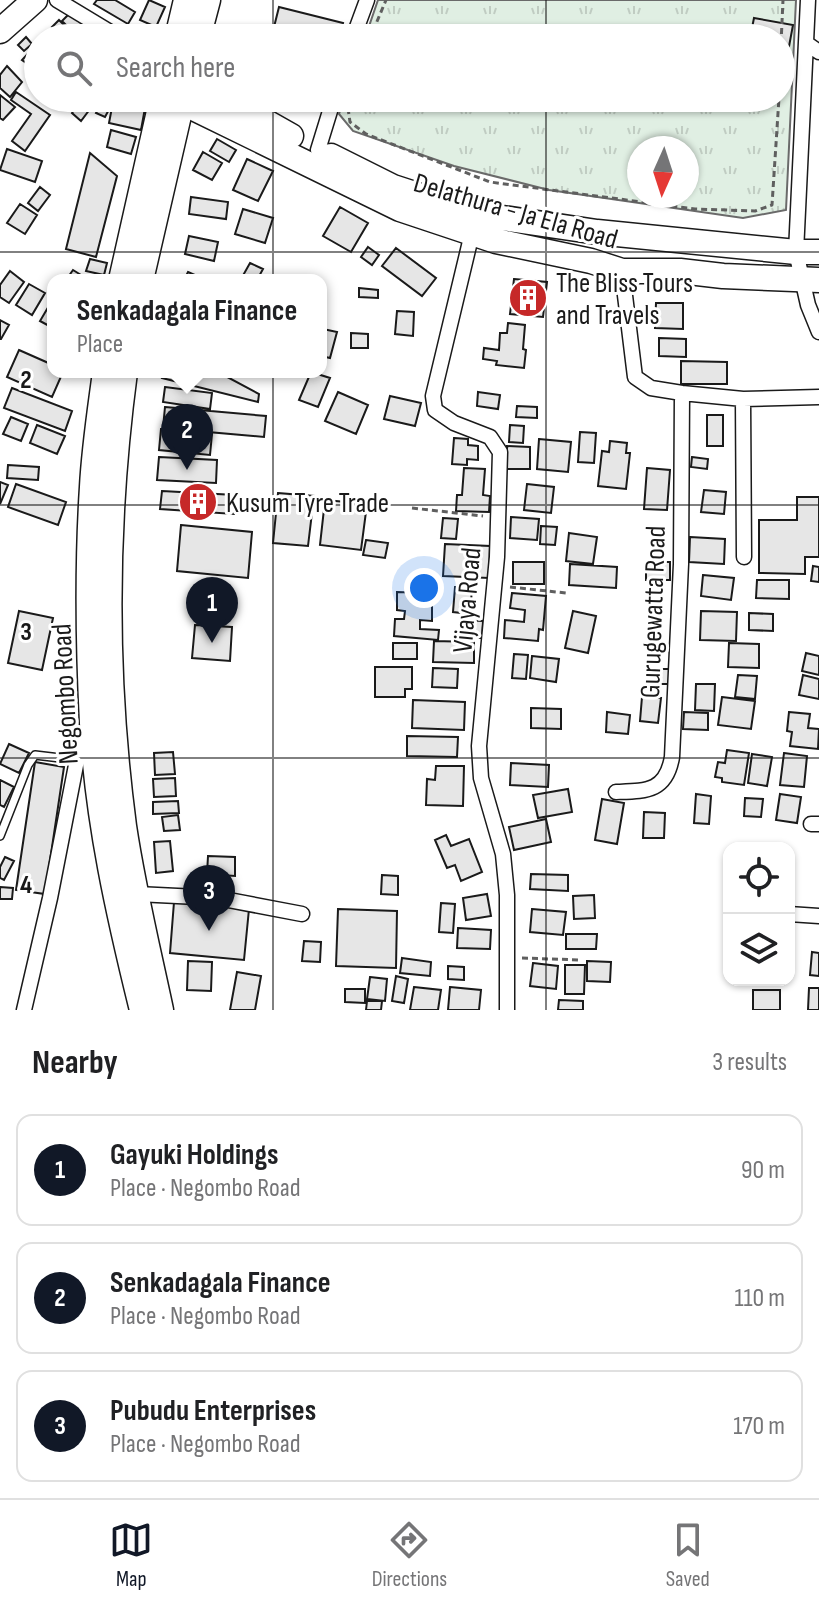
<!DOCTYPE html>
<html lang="en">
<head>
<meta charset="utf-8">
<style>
  body { margin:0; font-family:"Sofia Sans Condensed",sans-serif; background:#f2f2f2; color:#202124 }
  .controls { position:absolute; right:24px; bottom:24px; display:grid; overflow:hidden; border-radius:16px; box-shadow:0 2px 6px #0004 }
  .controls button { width:72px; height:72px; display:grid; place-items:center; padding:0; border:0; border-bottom:2px solid #e0e0e0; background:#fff; color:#202124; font:40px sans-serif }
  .compass { position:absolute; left:627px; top:136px; width:72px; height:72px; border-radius:50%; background:#fff; box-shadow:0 2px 6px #0004; rotate:183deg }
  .you { position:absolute; left:424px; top:588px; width:28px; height:28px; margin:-20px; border:6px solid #fff; border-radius:50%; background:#1a73e8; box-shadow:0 0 0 12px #1a73e833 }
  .badge { display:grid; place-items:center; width:52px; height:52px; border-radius:50%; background:#111827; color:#fff; font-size:26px; font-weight:700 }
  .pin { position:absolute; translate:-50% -66px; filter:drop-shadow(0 2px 4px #0008) }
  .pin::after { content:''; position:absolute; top:42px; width:28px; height:24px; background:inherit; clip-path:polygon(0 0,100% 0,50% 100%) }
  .popup { position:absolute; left:47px; top:274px; width:280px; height:104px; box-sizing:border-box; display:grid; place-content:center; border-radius:16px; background:#fff; filter:drop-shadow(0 2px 6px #0005); font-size:26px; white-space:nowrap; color:#757577 }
  .popup b { font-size:30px; color:#202124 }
  .popup::after { content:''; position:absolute; left:50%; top:100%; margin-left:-16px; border:16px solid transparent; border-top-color:#fff }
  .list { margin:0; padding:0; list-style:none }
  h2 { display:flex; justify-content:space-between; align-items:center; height:104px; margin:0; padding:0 32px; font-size:34px }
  h2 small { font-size:26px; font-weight:400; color:#757577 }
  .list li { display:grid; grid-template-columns:52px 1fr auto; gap:24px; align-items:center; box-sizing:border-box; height:112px; margin:0 16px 16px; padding:0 16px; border:2px solid #e0e0e0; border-radius:16px }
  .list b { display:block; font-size:30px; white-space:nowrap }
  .list p { margin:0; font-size:26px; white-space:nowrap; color:#757577 }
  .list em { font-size:26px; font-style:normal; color:#757577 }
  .icon { flex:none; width:44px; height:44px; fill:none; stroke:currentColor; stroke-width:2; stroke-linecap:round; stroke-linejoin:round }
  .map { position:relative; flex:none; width:819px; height:1010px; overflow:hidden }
  .search { position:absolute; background:#fff; box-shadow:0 2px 6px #0004; left:24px; right:24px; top:24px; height:88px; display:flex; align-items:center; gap:20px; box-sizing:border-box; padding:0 28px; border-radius:44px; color:#757577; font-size:30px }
  .sheet { height:488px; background:#fff }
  nav { display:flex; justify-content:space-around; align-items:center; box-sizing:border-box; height:112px; border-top:2px solid #e0e0e0; background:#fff; font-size:22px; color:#757577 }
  nav a { display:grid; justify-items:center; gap:4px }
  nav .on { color:#111827 }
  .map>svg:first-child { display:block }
  .park { fill:url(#park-tufts); stroke:#6a6a6a; stroke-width:2; fill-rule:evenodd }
  .building { fill:#e6e6e6; stroke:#1a1a1a; stroke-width:2 }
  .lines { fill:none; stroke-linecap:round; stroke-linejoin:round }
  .service-casing { stroke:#1a1a1a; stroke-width:10 }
  .minor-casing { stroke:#1a1a1a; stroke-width:17 }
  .primary-casing { stroke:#1a1a1a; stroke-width:27 }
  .trunk-casing { stroke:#1a1a1a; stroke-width:27 }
  .path { stroke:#5f5f5f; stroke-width:3; stroke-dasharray:6 4; stroke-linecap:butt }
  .service { stroke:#fff; stroke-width:7 }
  .minor { stroke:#fff; stroke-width:14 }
  .primary { stroke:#fff; stroke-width:24 }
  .trunk { stroke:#fff; stroke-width:24 }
  .grid { fill:none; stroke:#1a1a1a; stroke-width:2; stroke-opacity:0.55 }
  .labels { text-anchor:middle; stroke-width:6; stroke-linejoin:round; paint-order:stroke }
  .street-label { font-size:28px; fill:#1a1a1a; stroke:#fff }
  .poi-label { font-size:28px; fill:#1a1a1a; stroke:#fff; text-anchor:start }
  .grid-label { font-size:26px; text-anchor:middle; font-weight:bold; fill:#1a1a1a; stroke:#fff; stroke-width:6; stroke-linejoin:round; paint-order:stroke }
</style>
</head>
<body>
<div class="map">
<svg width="819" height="1010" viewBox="0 0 819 1010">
  <defs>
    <pattern id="park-tufts" width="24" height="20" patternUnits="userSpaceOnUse" patternTransform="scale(2)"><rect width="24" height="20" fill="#e0efe3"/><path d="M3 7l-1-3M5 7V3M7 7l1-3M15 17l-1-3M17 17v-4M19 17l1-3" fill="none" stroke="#c0ccc2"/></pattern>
  </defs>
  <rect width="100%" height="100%" fill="#fff"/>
  <path class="park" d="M378,0H796L786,210L743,218L549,190L454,166L353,131L339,114L344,98H781V38H365ZM639,148H687V196H639Z"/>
  <path class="building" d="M97,0H115L135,12L128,24L94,4Z
    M149,0L165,7L156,27L140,20Z
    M279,7L343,23L339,38H257L260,28L273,31Z
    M70,13L94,35L91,38H79L62,21Z
    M754,18L793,25L782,84L781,38H750Z
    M59,20L77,38H64L52,27Z
    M26,37L32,44L24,51L18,45Z
    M35,46L38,49V62L32,67L22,60Z
    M7,66L22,82L10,97L0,88V75Z
    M38,71V90L29,84Z
    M16,92L50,115L25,151L12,141L31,114L11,100Z
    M0,95L15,107L3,120L0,118Z
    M83,98L93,105L81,121L72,113Z
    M125,98H147L146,107L124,102Z
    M273,98H322V99L309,111L291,106L281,110Z
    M103,99L112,104L105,117L96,113Z
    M113,102L145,108L141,130L109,123Z
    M111,130L136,137L131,154L107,147Z
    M217,139L236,150L229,162L210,151Z
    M7,149L42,161L35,182L0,170Z
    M203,152L222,163L212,180L193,170Z
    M90,153L117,176L96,257L66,249Z
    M247,159L273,171L258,201L233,190Z
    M40,187L50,195L38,211L28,203Z
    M191,197L228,202L226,219L189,214Z
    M20,204L37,215L25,234L7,223Z
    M340,207L368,223L351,252L323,236Z
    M243,209L273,218L265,243L235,234Z
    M189,236L218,242L214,261L185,254Z
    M368,247L379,255L372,265L361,257Z
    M396,248L436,278L422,296L382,266Z
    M90,259L107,263L104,275L86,271Z
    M250,263L263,269L257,280L241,279Z
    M73,270L89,280H66Z
    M10,271L24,282L9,303L0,297V285Z
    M188,272L206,280H184Z
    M514,279L547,282L543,317L510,314Z
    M29,284L45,293L32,315L16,305Z
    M359,288L378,290V298L359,297Z
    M53,299V328L40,321Z
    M656,303H683V329L655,328Z
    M397,311L414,312L413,336L395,334Z
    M0,320L9,325L1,339H0Z
    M508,323L525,325L523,349L526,350L524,368L496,365L497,361L483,359L484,348L499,350L500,333H507Z
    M323,329L337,332L330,358L321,356Z
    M351,333L368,334V348H351Z
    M659,338L686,339V357L659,356Z
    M19,350L53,365V372H63L52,397L7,377Z
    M681,361L727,362V384H681Z
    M164,372H218L259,394L258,402L162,378Z
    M311,372L330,378L318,407L299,400Z
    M165,387L212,393L210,409L163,402Z
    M12,388L72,411L65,431L4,408Z
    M338,392L368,405L356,434L325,421Z
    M478,392L500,395L498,409L477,406Z
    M390,396L421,403L415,426L384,419Z
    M517,406L537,407V418L516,417Z
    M165,407L266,416L264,437L163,428Z
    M707,415H723V446H707Z
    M11,417L28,424L21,441L3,434Z
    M37,425L65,436L57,454L30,443Z
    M510,425L524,426L523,443L509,442Z
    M161,429L212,434L210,455L159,450Z
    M580,432L596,433L594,463L578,462Z
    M454,438L468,439V445L478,446V460L467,459V465L452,464Z
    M539,439L571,442L568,472L537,469Z
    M610,441L627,443L626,453H630L626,489L598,486L602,451L609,452Z
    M507,446L530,447V469H507Z
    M159,457L217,460L216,483L157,480Z
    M692,457L708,459L707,469L691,467Z
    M8,465L39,467L38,480L7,478Z
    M464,468L485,469L483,495L490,496L489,512L456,511L457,495H462Z
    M647,468L670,470L667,510L644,509Z
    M0,482L8,485L0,504Z
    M16,484L66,502L58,525L8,507Z
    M527,484L554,487L551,513L524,510Z
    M704,490L726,492L724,514L701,512Z
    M162,491L235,495L234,514L160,509Z
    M278,493L314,496L308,546L273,543Z
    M797,497H819V557H805V574L759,573V520H797Z
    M325,500L367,504L361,550L320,545Z
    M511,517L539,519L537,540L510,538Z
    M443,518L458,519L456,539L441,538Z
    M181,525L252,532L248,578L177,571Z
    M541,526L557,527L555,545L540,544Z
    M569,533L597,537L593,564L566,561Z
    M690,537L725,539L724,564L689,562Z
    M366,540L388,543L385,558L363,555Z
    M445,544L490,546L489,578L443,576Z
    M513,562H544V584H513Z
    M646,562H670V580H646Z
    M570,564L617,567L616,588L569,585Z
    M813,566L819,567V582L811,581Z
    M703,575L734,578L731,600L701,596Z
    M757,580H789V599L756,598Z
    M455,587L472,589L470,614L453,612Z
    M397,592L422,593V605L432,606V621L420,620V629L439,630L438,640L394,636L395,619H404L405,611L397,610Z
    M512,593L546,596L543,630L539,629L538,641L504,638L505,620L524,622L525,610L510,608Z
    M19,611L53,618L42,670L8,663Z
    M573,611L596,616L588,653L565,648Z
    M701,611L737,612L736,641L700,640Z
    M749,613L773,614V631L749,630Z
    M463,620L483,621L482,638H462Z
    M195,625L232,627L230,661L192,658Z
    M434,641L474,642V663L433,662Z
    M393,643H417V659H393Z
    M729,643L759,644V668L728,667Z
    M806,653L819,656V675L802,671Z
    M514,654L528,655L526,679L512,678Z
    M532,656L559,659L556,682L530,678Z
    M375,667H412V689H405V697H375Z
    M433,668L458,669L457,688L432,687Z
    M658,669H669V684H659Z
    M738,675L757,676L755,699L735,697Z
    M803,675L819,679V699L799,695Z
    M696,684H715L714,711L695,710Z
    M642,697L661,698L658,723L640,721Z
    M722,697L755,701L751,729L718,725Z
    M413,700L465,702L464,730L412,728Z
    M531,708L561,709V729L531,728Z
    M607,712L630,715L628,734L606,732Z
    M684,712L708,713V730L683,729Z
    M789,712L810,714L808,728L819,729L818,749L790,746L792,732L787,731Z
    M407,736L458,737L457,757L407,756Z
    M9,744L29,753L19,773L0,764Z
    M727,750L749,753L744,785L722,782V778L715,777L718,762L725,763Z
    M173,752L175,774L155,775L154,753Z
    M784,753L807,756L804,787L780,785Z
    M752,754L772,757L767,786L748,783Z
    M35,762L64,767L45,894L16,890Z
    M511,763L549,765L548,787L510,785Z
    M436,766H464L463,806L426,805L427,779L435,780Z
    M175,778L176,796L154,797L153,779Z
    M0,780L14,787L4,807L0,805Z
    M568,789L572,812L538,818L533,795Z
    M696,794L711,796L709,824L694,823Z
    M780,794L801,797L797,823L776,820Z
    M745,798L763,799L761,817L744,816Z
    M602,799L624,803L617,844L595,840Z
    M178,801L179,813L153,814V802Z
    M644,812L665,813L664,838H643Z
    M178,815L180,830L164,831L162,817Z
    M546,819L551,842L514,850L509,827Z
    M446,835L451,846L469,839L482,872L461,881L455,865L447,868L435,840Z
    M170,841L173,871L156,873L154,842Z
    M208,856L235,857V876L207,874Z
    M5,857L14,861L4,880L0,878V867Z
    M531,874L568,875V891L530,889Z
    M382,875L398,876V895L381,894Z
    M0,887L13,888L12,899H0Z
    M487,894L491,916L466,920L463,898Z
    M594,895L595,918L574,919L573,896Z
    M174,902L249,909L244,960L170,953Z
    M441,903L455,904L453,933L439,932Z
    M338,909L397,911L396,968L336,966Z
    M532,909L566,912L563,935L530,932Z
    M458,928L491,930L490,949L457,948Z
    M566,934H597L596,949H566Z
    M304,941L321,942L320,962L302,961Z
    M812,952L819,953V976L810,975Z
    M402,958L431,962L430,976L400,973Z
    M188,961L212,962L211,991L187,990Z
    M587,961L611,962L610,982L587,981Z
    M533,963L558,966L556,989L530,986Z
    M565,965H585L584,994H565Z
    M448,966L464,967V980L448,979Z
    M237,972L261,976L255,1010H230Z
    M396,976L408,979L404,1003L392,1001Z
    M370,977L387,979L385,1001L367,999Z
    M414,987L441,990L438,1010H410Z
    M450,987L481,990L479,1010H448Z
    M809,988H819V1010H808Z
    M345,989H365V1003L345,1002Z
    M753,990H780V1010H753Z
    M559,1000L583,1001V1010H558Z
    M367,1001H382L381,1010H366Z"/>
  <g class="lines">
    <g class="service-casing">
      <path id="service" d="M0,836L28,765L35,755L77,760"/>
    </g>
    <g class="minor-casing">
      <path id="minor" d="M57,0L120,38
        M808,0L796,252L808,305L819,332
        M353,38L367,0
        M806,43L819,52
        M318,150L334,98
        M473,229L433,396L435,410L454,423L490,437L500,452L497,557L479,746L481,778L503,854L507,895V1010
        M622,271L635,377L651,388L682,393L743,399L819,397
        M743,399L744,557
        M616,792C646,791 666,792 672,757L681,564L682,393
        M811,824H819
        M137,894L218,898L302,914
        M789,914L819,916
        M24,1010L50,898L77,760L89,733"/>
    </g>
    <g class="primary-casing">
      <path id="primary" d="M173,98L400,209L496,241L591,261L622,271H680L723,276L819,280
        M224,98L291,136
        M331,156L393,187L476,214L597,232L796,252H819"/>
    </g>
    <g class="trunk-casing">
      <path id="trunk" d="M0,31L35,0
        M177,38L186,0
        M198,38L208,0
        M121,280L162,98
        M141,280L183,98
        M105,372C100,410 94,448 92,487C87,565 88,645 92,723C97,820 119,917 142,1010
        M125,372C105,522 104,675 124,826C133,887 148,949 161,1010"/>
    </g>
    <path class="path" d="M373,31L386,0
      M781,44L783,0
      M348,108L350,122L366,134L490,182L695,209L755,211L772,205L779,98
      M412,508L483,516
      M510,587L566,593
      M522,958L581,960"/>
    <use href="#service" class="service"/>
    <use href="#minor" class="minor"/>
    <use href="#primary" class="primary"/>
    <use href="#trunk" class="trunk"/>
  </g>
  <path class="grid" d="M273,0V38M546,0V38M273,98V1010M546,98V1010M0,252H819M0,505H819M0,758H819"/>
  <defs>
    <g id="building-disc" transform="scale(2)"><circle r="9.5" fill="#c62828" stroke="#fff"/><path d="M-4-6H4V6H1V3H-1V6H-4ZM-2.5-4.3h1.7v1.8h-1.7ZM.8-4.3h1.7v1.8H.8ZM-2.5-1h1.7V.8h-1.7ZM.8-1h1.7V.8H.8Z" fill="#fff"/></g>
  </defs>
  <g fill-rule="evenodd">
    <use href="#building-disc" x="528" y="298"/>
    <use href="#building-disc" x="198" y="502"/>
  </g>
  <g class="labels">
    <g class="street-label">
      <text transform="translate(516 210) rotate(16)" y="10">Delathura - Ja Ela Road</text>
      <text transform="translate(466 600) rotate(-85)" y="10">Vijaya Road</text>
      <text transform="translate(652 612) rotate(-88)" y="10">Gurugewatta Road</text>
      <text transform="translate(64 694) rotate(-93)" y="10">Negombo Road</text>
    </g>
    <g class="poi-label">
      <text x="556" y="292">The Bliss Tours<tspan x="556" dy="32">and Travels</tspan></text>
      <text x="226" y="512">Kusum Tyre Trade</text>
    </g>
  </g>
  <g class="grid-label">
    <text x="26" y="388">2</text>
    <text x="26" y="640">3</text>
    <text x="26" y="893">4</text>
  </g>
</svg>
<div class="controls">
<button><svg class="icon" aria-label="locate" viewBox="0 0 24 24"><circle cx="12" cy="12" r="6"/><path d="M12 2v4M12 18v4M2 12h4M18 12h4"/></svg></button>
<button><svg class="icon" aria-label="layers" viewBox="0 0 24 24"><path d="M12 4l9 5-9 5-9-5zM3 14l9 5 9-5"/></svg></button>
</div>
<svg class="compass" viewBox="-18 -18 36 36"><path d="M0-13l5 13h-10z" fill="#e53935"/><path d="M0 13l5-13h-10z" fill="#757577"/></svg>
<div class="you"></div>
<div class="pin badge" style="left:212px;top:643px">1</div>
<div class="pin badge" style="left:187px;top:470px">2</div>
<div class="popup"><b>Senkadagala Finance</b>Place</div>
<div class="pin badge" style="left:209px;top:931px">3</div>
<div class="search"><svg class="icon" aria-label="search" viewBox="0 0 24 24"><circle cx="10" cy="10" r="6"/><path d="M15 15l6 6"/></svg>Search here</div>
</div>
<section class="sheet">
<h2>Nearby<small>3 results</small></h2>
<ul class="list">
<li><span class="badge">1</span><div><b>Gayuki Holdings</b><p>Place · Negombo Road</p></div><em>90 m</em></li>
<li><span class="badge">2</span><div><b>Senkadagala Finance</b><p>Place · Negombo Road</p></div><em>110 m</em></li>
<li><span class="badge">3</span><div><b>Pubudu Enterprises</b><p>Place · Negombo Road</p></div><em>170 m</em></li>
</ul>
</section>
<nav>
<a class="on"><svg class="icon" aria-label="map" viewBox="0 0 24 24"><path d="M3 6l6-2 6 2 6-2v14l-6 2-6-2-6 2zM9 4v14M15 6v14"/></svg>Map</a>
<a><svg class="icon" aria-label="directions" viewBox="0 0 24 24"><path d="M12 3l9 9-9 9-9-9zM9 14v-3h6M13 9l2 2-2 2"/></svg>Directions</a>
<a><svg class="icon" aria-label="saved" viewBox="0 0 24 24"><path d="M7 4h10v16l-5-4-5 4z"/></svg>Saved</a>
</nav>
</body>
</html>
